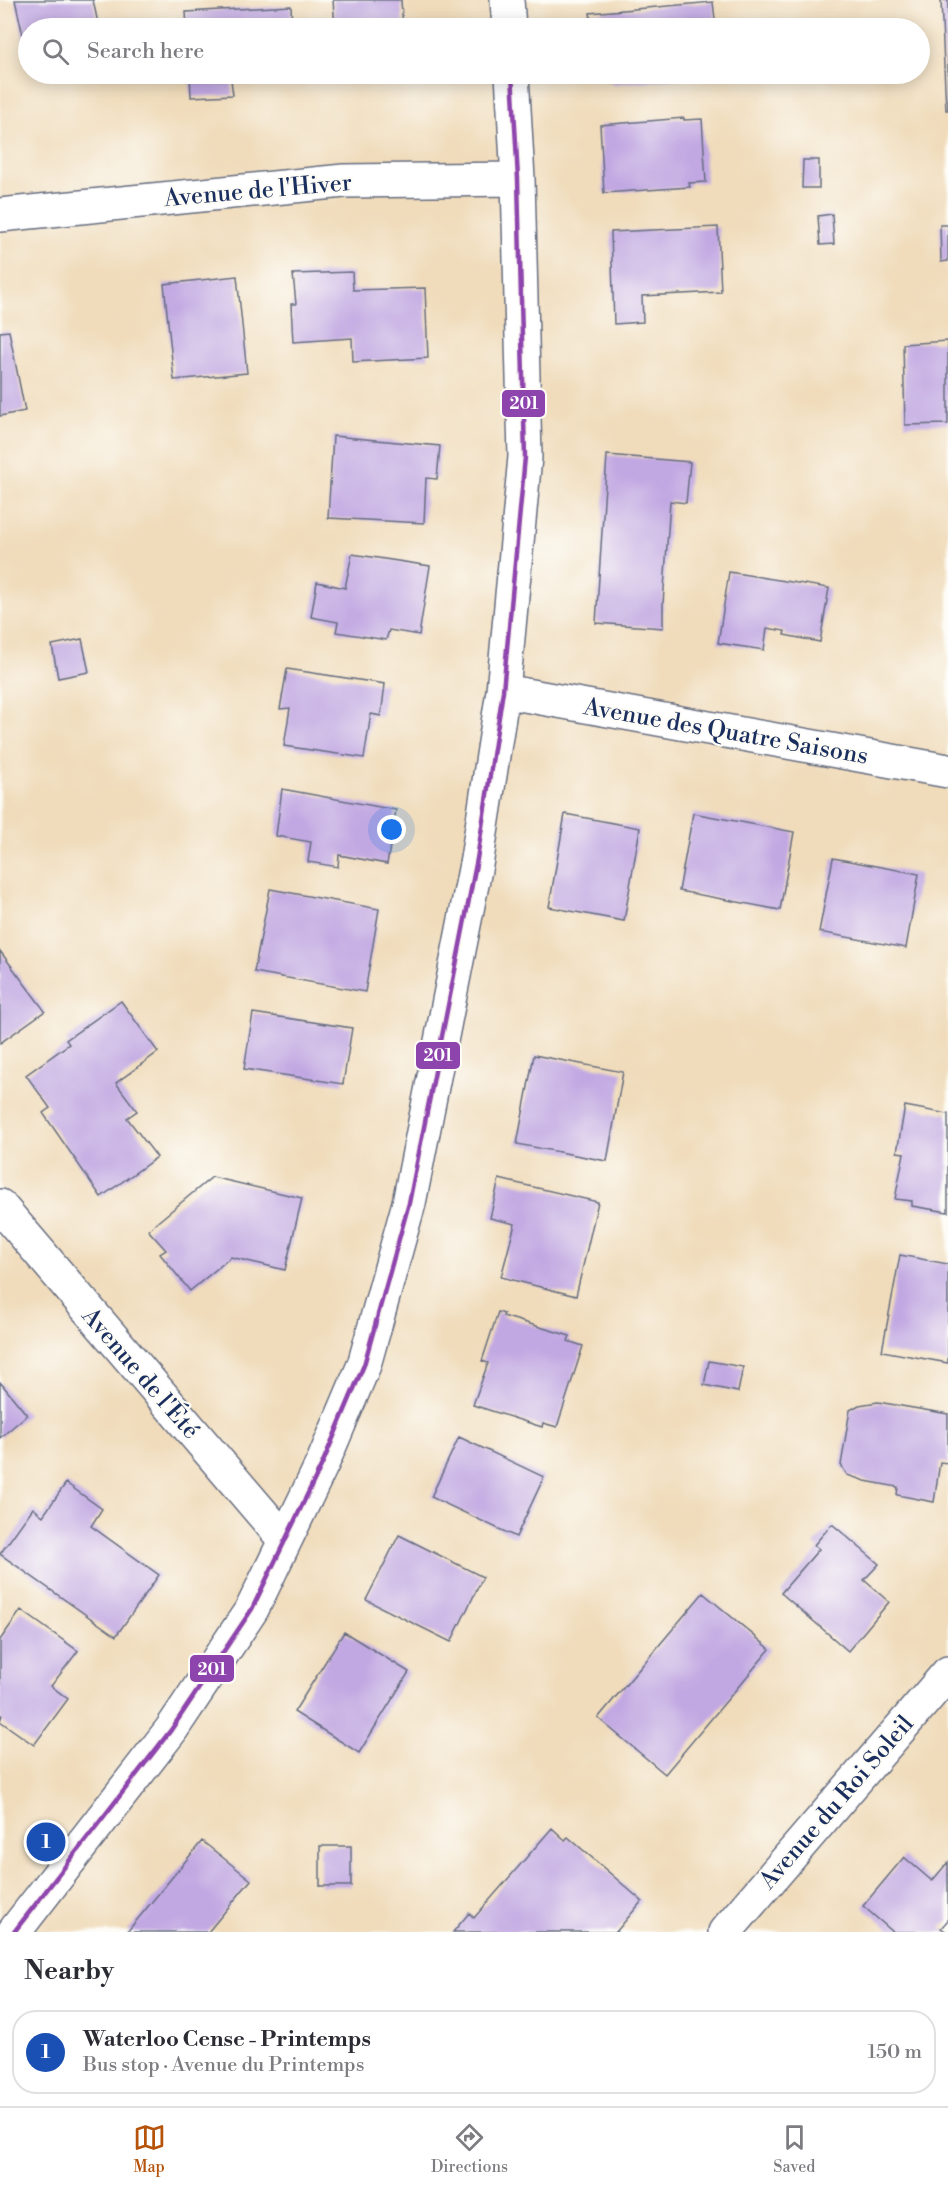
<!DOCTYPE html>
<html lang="en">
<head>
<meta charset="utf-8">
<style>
  body { margin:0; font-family:"Libre Bodoni",serif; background:#f7f7f7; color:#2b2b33 }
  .you { position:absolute; left:392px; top:830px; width:21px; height:21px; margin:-15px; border:4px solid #fff; border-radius:50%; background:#1a73e8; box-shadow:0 0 0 9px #1a73e833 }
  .badge { display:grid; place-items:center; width:39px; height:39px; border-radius:50%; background:#b45309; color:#fff; font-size:20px; font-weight:700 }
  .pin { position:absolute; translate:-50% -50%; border:3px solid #fff; box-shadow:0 2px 6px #0006 }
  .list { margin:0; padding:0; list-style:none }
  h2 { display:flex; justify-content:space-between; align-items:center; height:78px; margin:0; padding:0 24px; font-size:26px }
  h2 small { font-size:20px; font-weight:400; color:#7c7c81 }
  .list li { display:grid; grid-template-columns:39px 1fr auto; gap:18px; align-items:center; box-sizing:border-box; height:84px; margin:0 12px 12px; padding:0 12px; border:2px solid #e1e1e2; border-radius:24px }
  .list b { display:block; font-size:22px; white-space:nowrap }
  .list p { margin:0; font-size:20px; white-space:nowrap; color:#7c7c81 }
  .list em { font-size:20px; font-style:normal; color:#7c7c81 }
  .icon { flex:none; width:33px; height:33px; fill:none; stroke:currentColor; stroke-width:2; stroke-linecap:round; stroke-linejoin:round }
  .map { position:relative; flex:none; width:948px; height:1932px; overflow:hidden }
  .search { position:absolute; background:#fff; box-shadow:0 3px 15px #0003; left:18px; right:18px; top:18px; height:66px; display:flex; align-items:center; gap:15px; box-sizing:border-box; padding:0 21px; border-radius:33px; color:#7c7c81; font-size:22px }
  .sheet { height:174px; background:#fff }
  nav { display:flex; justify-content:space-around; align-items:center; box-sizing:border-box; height:84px; border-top:2px solid #e1e1e2; background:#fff; font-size:16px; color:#7c7c81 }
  nav a { display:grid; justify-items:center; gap:3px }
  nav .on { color:#b45309 }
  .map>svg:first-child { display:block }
  .building { fill:#c1a8e2 }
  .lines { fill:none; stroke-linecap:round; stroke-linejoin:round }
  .street-casing { stroke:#666c7f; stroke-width:36 }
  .street { stroke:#fff; stroke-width:33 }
  .bus-1-casing { stroke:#fdfcf7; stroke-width:9 }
  .bus-1 { stroke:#8e44ad; stroke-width:4.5 }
  .labels { text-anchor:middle; stroke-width:4.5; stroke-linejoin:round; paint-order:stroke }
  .street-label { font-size:24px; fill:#1b2f5e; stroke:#fdfcf7 }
  .line-badge { stroke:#fdfcf7; stroke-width:2 }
  .badge-label { font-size:16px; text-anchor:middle; font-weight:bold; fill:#fff }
</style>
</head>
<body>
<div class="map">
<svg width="948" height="1932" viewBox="0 0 948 1932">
  <rect width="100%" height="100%" fill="#fdfcf7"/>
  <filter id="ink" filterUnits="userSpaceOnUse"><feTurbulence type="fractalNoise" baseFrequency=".0167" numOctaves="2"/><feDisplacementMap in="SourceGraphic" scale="12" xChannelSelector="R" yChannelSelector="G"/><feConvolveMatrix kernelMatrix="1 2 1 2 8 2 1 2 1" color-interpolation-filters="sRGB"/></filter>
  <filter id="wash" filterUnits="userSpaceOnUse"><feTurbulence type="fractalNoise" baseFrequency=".008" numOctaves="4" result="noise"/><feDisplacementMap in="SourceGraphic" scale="24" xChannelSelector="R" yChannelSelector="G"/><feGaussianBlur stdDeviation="1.35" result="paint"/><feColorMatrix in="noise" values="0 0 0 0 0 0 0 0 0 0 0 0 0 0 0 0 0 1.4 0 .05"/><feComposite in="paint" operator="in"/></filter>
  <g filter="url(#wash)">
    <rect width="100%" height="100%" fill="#f0dcbb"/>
    <g id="blocks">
      <path class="building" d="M15,0H93L99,28H28V58Z
        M333,0H401L403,28H335Z
        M941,0H948V110H946Z
        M713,2L716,28H592L590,13Z
        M291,6L292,28H187L186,12Z
        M190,74H295L296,77L231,80L233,95L191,97Z
        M611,74H696L697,77L612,84Z
        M684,118V120L702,119L706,182L689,183L690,187L604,193L600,125Z
        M803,160H819V188H802Z
        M832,214L834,244L820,245L818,216Z
        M940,225H948V261L941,262Z
        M718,227L721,292L642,296L643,322L614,324L611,232Z
        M352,272L353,290L425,288L428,358L353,362L352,338L293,342L291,304H296L293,274Z
        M237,276L247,373L174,380L164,284Z
        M9,331L25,411L0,416V332Z
        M948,341V424L905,425L903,344Z
        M333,436L440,446L437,479L426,478L424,523L328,518Z
        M607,455L690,462L686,503L670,501L663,604V628L596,623Z
        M352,554L430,566L419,635L389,630L386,640L336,632L338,622L311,617L317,582L345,588Z
        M729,572L829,588L820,642L784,635L785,631L767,628L764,650L718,643Z
        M82,639L89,672L58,678L52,645Z
        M287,669L385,684L381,716L371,714L364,758L284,746L290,708L280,709Z
        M282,789L396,810L387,864L339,855L338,867L308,862L311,842L276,836Z
        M693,813L794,832L780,910L679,891Z
        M565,814L640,828L624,921L549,907Z
        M833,858L919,874L906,948L819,932Z
        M270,889L379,909L365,992L254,972Z
        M0,951L45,1011L0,1043Z
        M121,1001L158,1052L116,1083L137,1111L127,1118L157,1157L101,1197L43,1113L50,1108L26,1075L69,1044L66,1040Z
        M253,1013L352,1028L343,1084L244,1069Z
        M534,1055L623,1072L607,1161L517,1144Z
        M905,1106L948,1114V1212L912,1206V1201L895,1199L904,1153L897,1152Z
        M212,1177L302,1198L285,1270L231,1257L190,1291L160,1254L166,1250L148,1230Z
        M499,1179L598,1202L576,1296L501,1277L515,1224L490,1218Z
        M900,1255L948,1264V1363L882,1351Z
        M498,1312L504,1314L503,1316L570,1336L568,1341L583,1346L557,1427L543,1423L542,1427L473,1405L488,1363L482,1361Z
        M709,1361L743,1367L738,1392L704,1385Z
        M0,1382L27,1415L0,1438Z
        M878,1402L948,1414V1463L940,1462L934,1502L897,1495L898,1487L865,1481L847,1475L841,1465L850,1410L859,1405Z
        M459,1437L544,1477L516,1537L431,1497Z
        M66,1483L102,1509L91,1526L159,1575L116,1636L0,1554L33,1508L43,1516Z
        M832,1524L879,1564L864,1580L889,1602L848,1651L781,1593L819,1549L814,1545Z
        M399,1535L483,1577L451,1642L366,1600Z
        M703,1593L770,1649L665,1774L598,1718Z
        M21,1610L78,1651L51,1686L68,1699L34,1745L0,1721L2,1715L0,1714V1640Z
        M344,1632L409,1672L359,1753L294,1712Z
        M552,1828L565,1840L568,1837L642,1901L616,1932H453L469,1913L474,1918Z
        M202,1841L251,1880L208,1932H127Z
        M320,1846H351V1886H320Z
        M904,1857L932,1881L948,1862V1920L941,1928L947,1932H893L863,1906Z"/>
    </g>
  </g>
  <g filter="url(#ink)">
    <use href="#blocks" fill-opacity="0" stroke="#666c7f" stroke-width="1.5"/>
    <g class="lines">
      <g class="street-casing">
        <path id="street" d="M507,0L509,28
          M0,215L344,181L518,179
          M503,691L948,771
          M0,1206L284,1539
          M14,1932L171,1730L252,1609L323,1462L364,1365L409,1203L477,859L503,691L525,457L518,179L512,74
          M725,1932L948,1673"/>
      </g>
      <use href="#street" class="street"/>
      <g class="bus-1-casing">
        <path id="bus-1" d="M14,1932L171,1730L252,1609L323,1462L364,1365L409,1203L477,859L503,691L525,457L518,179L512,74"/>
      </g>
      <use href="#bus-1" class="bus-1"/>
    </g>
  </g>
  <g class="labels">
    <g class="street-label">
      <text transform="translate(258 190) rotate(-5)" y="8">Avenue de l'Hiver</text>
      <text transform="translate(726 731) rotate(10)" y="8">Avenue des Quatre Saisons</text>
      <text transform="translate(141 1373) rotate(49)" y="8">Avenue de l'Été</text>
      <text transform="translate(836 1802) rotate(-49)" y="8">Avenue du Roi Soleil</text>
    </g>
  </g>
  <g class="line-badge">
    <rect x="501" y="389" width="45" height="29" rx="6" fill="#8e44ad"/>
    <rect x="415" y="1041" width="46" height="29" rx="6" fill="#8e44ad"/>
    <rect x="189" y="1654" width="46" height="29" rx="6" fill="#8e44ad"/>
  </g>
  <g class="badge-label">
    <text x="524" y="409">201</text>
    <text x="438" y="1061">201</text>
    <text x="212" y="1675">201</text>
  </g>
</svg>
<div class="you"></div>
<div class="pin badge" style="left:46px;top:1842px;background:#1a4fb4">1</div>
<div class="search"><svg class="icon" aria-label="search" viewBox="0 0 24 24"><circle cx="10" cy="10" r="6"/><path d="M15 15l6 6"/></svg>Search here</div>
</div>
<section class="sheet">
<h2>Nearby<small></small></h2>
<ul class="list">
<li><span class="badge" style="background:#1a4fb4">1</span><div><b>Waterloo Cense - Printemps</b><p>Bus stop · Avenue du Printemps</p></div><em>150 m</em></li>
</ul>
</section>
<nav>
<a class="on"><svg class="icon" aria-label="map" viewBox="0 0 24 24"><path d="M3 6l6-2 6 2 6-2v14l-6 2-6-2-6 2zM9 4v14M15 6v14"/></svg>Map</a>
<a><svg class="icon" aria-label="directions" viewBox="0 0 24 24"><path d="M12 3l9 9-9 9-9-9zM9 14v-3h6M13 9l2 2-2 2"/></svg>Directions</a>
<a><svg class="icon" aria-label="saved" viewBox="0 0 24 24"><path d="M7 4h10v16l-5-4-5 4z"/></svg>Saved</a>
</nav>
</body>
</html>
